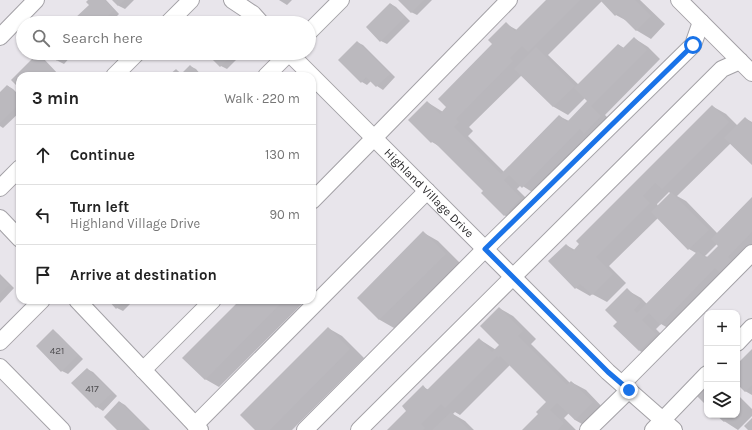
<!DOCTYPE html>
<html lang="en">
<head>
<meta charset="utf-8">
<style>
  body { margin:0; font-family:Karla,sans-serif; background:#f2f2f2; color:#222 }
  .controls { position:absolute; right:12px; bottom:12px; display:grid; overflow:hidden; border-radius:8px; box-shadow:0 1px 3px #0004 }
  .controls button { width:36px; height:36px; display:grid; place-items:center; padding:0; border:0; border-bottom:1px solid #e0e0e0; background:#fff; color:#222; font:20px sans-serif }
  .stop { position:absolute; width:12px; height:12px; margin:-9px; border:3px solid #1a73e8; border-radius:50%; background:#fff }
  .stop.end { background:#1a73e8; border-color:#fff; box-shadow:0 1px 4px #0008 }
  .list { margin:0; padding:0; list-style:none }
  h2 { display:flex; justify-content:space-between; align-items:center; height:52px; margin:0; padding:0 16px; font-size:17px }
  h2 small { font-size:13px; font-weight:400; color:#767676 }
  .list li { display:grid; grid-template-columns:26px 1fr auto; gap:12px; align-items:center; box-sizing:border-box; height:60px; padding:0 16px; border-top:1px solid #e0e0e0 }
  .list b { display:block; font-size:15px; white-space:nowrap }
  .list p { margin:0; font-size:13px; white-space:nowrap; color:#767676 }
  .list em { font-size:13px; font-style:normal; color:#767676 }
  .icon { flex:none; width:22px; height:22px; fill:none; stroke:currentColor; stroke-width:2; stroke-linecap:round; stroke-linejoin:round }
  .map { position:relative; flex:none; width:752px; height:430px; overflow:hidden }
  .search { position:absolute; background:#fff; box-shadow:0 1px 3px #0004; left:16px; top:16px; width:300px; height:44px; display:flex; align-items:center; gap:10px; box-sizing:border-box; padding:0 14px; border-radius:22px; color:#767676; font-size:15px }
  .panel { position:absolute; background:#fff; box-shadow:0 1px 3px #0004; left:16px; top:72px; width:300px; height:232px; border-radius:12px }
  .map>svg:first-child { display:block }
  .shadow { fill:#0003; fill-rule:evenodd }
  .building { fill:#bbb9be }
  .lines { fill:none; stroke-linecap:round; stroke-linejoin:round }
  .minor-casing { stroke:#a3a1a6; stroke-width:18 }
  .minor { stroke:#fff; stroke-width:16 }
  .route { stroke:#1a73e8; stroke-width:5 }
  .labels { text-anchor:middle; stroke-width:3; stroke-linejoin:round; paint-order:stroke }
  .number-label { font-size:10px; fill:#504f52 }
  .street-label { font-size:12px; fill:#2d2c2e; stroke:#f5f3f8 }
</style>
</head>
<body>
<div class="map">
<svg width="752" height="430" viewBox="0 0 752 430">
  <rect width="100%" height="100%" fill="#e8e5eb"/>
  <path class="shadow" d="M89,0H106L119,14L110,23H106L101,20L98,23H80L90,5Z
    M114,0H134L125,9L119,6Z
    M279,0H292L287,5Z
    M399,0H432L417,15L411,12Z
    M547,0H640L665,24L651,39L636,30L627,21L616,15L602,1L548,55L579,85L619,45L624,48L634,38L648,47L660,59L605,115L615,125L537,195L521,185L517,189L535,207L519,223L504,215L485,191L442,148L432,142L409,120L427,102L443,112L494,44L506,24L517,30ZM522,75L554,107L568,115L585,98L589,101L569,121L559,116L504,172L468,136L473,131L469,127Z
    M391,4L396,7L410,21L387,44L381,41L367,27Z
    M357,42L363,45L395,77L383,90L377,86L371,81L367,85L362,82Z
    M50,53H74L64,64L58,61Z
    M208,53H243L227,69L221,66Z
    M37,55L43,58L59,75L58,76H20V87L13,80Z
    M190,66L196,69L202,76H170L176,70L182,74Z
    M8,86L13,89L20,96V112L3,128L0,126V94Z
    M712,106L726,114L738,126L745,118L752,122V164L731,143L677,196L686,201L718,234L752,198V255L675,332L661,324L656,329L670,343L654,359L640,351L615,326L619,322L627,290L641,298L647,304L696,253L689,249L658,218L609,266L626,283L607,302L592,294L590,296L576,288L566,245L575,250ZM669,192L671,194L658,206L657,204ZM717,244L719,246L708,257L705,256Z
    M424,233L438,241L460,263L394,328L380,320L358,298Z
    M0,274L14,288L0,303Z
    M109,300H134L123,311L117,308Z
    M241,300H306L219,387L205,379Z
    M499,308L513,316L536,339L531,344L570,383L571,382L586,390L606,411L589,428L575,420L569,413L564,418L576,430H523L539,414L548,402L510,365L460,415L455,412L453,414L465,421L474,430H388L408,411L423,387L429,390L479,339L493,348L496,350L500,345Z
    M328,328L342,336L364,358L292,430H257Z
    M53,330L58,334L83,359L68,374L62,371L37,346Z
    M752,350V395L745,391L737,383V365Z
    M87,369L93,372L117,396L103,411L97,407L73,383Z
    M737,394L752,409V416L738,430L724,421L718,415H737Z
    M120,402L125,405L150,430H118Z"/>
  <path class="building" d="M88,0H105L114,10L102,22L96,16L89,23H78L74,19L89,5L86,2Z
    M112,0H125L118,6Z
    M398,0H424L411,13Z
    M546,0H580L528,52L522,46L510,58L513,61L456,119L459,122L454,127L501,174L559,115L567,122L587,101L574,88L618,44L623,48L634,37L647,50L591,106L601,116L584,134L580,129L522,188L509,175L504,180L521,198L504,216L481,193L483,191L433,141L431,143L408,120L427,101L440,114L446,107L438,99L492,44L488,40L506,22L515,31Z
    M600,0H635L651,16L636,31L618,13L615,16Z
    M390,3L405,17L380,42L366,27Z
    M357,41L390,74L376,87L366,77L361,83L338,60Z
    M536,47L575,86L553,107L514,69Z
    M49,53H65L57,61Z
    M206,53H234L220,67Z
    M37,54L54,71L49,76H20V89L11,80Z
    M190,65L201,76H168L176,69L181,74Z
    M7,85L20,97V103L0,123V92Z
    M712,105L729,122L662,189L655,183L643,196L650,203L596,257L613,274L592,295L580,284L575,289L548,261L566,244L573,251L579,244L576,241Z
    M745,117L752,124V165L724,138Z
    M671,192L709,230L688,250L651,212Z
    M752,197V232L728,257L732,261L720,273L715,268L660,325L649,313L642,320L656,334L639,351L613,326L617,322L605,310L627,288L641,302L634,310L637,313L698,251L706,258L718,246L711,239Z
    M423,231L446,254L379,320L357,298Z
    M0,276L9,285L0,294Z
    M108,300H125L116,309Z
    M240,300H284L205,380L182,358Z
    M499,307L523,331L518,336L567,385L571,381L593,402L575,420L557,403L550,410L564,423L558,430H522L538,414L536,412L546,402L500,356L498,358L497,356L445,408L441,404L421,424L425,428L423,430H387L406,411L402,406L423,385L427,390L479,338L492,352L499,345L480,326Z
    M328,327L350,349L270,430H255L240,415Z
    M53,329L78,355L61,372L36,346Z
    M752,349V385L745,392L737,384V364Z
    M87,368L112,393L96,408L71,383Z
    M707,384V406L696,395Z
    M119,401L145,426L141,430H117L104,417Z
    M451,412L469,430H432Z
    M716,415H731L724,422Z
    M752,418V430H748L744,426Z"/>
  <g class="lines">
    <g class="minor-casing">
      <g id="minor">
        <path d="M232,0L253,14L261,23"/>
        <path d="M679,0L752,73"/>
        <path d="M168,23L191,0"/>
        <path d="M309,32L341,0"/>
        <path d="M0,37L36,0"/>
        <path id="s1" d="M289,53L608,372L674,430"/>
        <path d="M114,76L137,53"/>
        <path d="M266,76L289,53"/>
        <path d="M0,188L20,168"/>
        <path d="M312,201L374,138L509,0"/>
        <path d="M0,218L20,239"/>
        <path d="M77,300L200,430"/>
        <path d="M0,342L42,300"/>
        <path d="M737,343L752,327"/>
        <path d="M0,367L62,430"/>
        <path d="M143,370L213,300"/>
        <path d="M622,384L752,253"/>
        <path d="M195,425L427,191"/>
        <path d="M305,430L485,249L693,45L701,22"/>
        <path d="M359,430L722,69L740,61"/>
        <path d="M588,430L629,390"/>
        <path d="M653,430L707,374"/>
      </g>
    </g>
    <use href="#minor" class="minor"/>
  </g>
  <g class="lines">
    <path class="route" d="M629,390L608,372L485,249L693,45"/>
  </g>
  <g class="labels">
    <g class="number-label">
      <text x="57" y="354">421</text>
      <text x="92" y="392">417</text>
    </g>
    <g class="street-label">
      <text dy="4" stroke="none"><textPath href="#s1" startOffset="198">Highland Village Drive</textPath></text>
    </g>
  </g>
</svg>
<div class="controls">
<button>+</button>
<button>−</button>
<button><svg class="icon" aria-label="layers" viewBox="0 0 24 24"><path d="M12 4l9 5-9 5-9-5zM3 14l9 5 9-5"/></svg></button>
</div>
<div class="stop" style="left:693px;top:45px"></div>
<div class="stop end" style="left:629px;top:390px"></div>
<div class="search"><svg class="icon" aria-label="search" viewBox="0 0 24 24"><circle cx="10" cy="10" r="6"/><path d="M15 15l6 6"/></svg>Search here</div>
<section class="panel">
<h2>3 min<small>Walk · 220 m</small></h2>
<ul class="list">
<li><svg class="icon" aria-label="ahead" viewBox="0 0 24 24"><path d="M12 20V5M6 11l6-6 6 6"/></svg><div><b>Continue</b></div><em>130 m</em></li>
<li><svg class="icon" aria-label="left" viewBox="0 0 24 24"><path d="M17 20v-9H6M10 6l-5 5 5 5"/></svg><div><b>Turn left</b><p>Highland Village Drive</p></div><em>90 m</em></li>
<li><svg class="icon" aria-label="arrive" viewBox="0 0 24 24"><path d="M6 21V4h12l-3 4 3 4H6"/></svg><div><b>Arrive at destination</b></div></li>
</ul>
</section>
</div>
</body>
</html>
